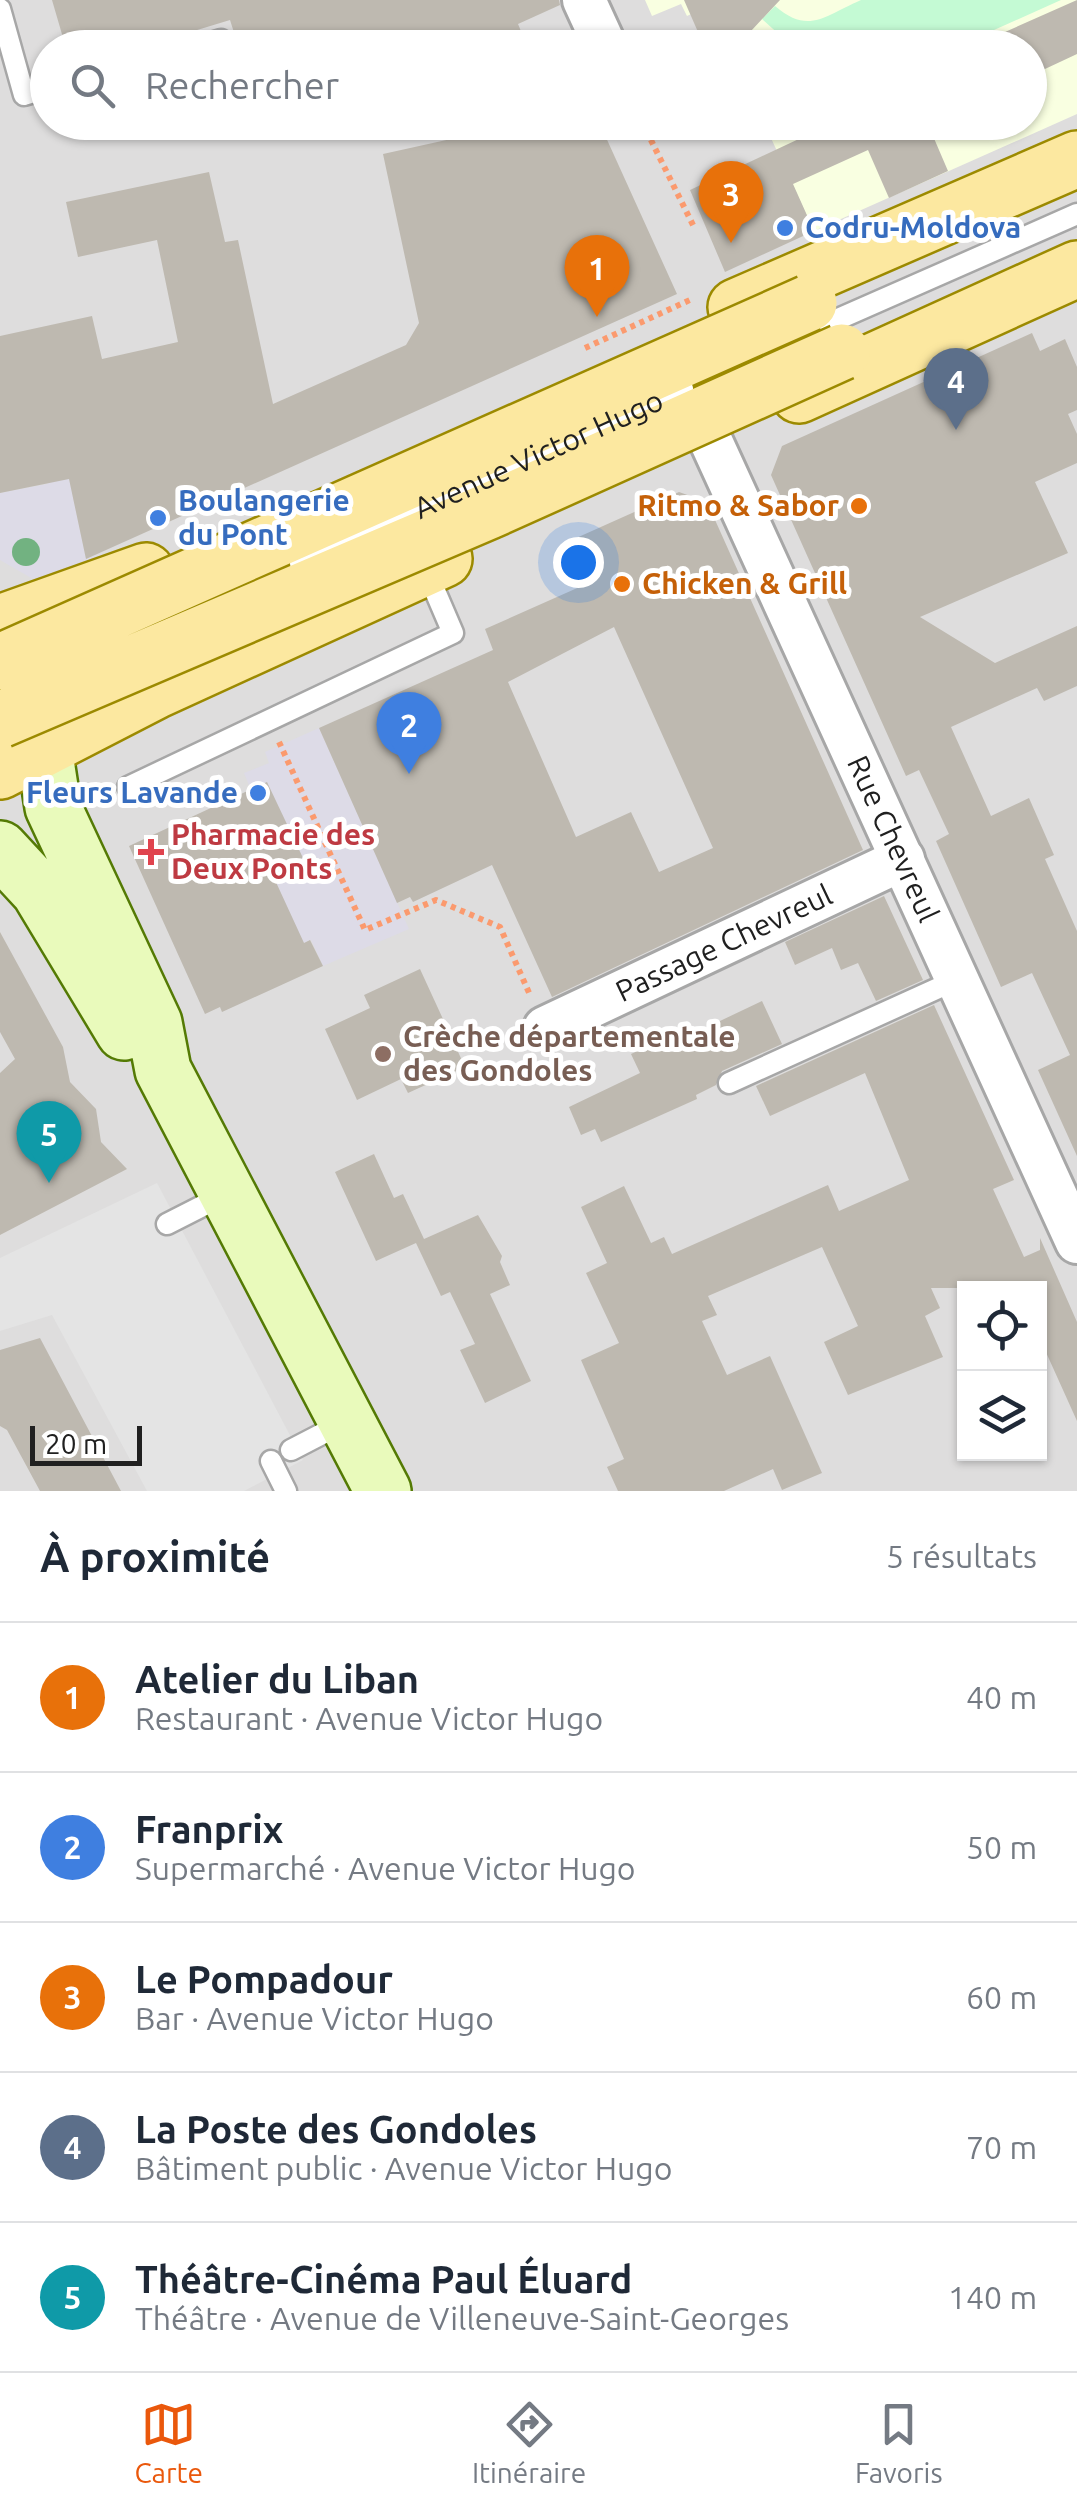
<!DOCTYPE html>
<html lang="fr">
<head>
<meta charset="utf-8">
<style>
  body { margin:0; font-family:Ubuntu,sans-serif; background:#f6f6f7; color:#1f2937 }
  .controls { position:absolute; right:30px; bottom:30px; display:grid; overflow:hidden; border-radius:0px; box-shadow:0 2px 8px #0004 }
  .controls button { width:90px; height:90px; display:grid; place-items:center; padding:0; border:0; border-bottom:2px solid #e0e1e3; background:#fff; color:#1f2937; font:50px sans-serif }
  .scale { position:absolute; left:30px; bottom:25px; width:112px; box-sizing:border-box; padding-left:10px; border:5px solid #202020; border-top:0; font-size:28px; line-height:35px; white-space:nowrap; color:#202020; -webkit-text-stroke:8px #fff; paint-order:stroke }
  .you { position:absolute; left:578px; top:562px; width:35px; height:35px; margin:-25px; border:8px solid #fff; border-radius:50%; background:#1a73e8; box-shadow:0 0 0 15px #1a73e833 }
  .badge { display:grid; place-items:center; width:65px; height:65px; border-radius:50%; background:#ea580c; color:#fff; font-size:32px; font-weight:700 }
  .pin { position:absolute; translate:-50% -82px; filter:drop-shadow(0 2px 5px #0008) }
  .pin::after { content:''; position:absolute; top:52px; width:35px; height:30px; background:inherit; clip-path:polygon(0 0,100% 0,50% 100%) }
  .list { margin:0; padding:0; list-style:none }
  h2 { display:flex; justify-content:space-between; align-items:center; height:130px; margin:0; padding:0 40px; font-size:42px }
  h2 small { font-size:32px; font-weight:400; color:#747a83 }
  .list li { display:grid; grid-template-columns:65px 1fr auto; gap:30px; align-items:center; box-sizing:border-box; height:150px; padding:0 40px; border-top:2px solid #e0e1e3 }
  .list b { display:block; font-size:38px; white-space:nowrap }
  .list p { margin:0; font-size:32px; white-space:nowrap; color:#747a83 }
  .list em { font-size:32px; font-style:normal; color:#747a83 }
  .icon { flex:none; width:55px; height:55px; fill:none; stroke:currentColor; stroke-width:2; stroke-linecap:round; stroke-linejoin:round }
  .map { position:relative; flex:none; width:1077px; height:1491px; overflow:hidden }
  .search { position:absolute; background:#fff; box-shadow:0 2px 8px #0004; left:30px; right:30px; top:30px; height:110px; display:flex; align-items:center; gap:25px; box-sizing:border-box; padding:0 35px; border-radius:55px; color:#747a83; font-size:38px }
  .sheet { height:880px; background:#fff }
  nav { display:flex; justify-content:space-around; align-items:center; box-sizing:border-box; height:140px; border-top:2px solid #e0e1e3; background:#fff; font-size:28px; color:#747a83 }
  nav a { display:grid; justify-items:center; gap:5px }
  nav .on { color:#ea580c }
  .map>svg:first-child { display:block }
  .residential { fill:#dedddd; fill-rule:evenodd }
  .education { fill:#f9ffe1 }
  .park { fill:#c4fad4 }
  .parking { fill:#e4e4e4 }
  .plaza { fill:#dddbe7 }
  .building { fill:#beb9b0; fill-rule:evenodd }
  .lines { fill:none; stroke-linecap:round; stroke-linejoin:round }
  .service-casing { stroke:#a7a7a7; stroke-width:25 }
  .minor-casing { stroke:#a7a7a7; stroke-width:48 }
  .secondary-casing { stroke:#547a04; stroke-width:60 }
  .primary-casing { stroke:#9c8a00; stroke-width:60 }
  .path { stroke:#fb9a6e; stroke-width:6; stroke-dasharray:5 5; stroke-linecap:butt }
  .service { stroke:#fff; stroke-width:20 }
  .minor { stroke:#fff; stroke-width:42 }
  .secondary { stroke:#e9fabb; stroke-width:55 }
  .primary { stroke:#fce8a0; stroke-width:55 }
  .service-bridge-casing { stroke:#a7a7a7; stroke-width:25; stroke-linecap:butt }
  .primary-bridge-casing { stroke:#9c8a00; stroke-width:60; stroke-linecap:butt }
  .service-bridge { stroke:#fff; stroke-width:20 }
  .primary-bridge { stroke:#fce8a0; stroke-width:55 }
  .tree { fill:#72b281 }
  .shop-dot { fill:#3f7fe0; stroke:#fff; stroke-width:4 }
  .food-dot { fill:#e8710a; stroke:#fff; stroke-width:4 }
  .health-dot { fill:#e0444e; stroke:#fff; stroke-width:4 }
  .education-dot { fill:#8d6e63; stroke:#fff; stroke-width:4 }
  .labels { text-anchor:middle; stroke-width:10; stroke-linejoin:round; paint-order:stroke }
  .shop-label { font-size:30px; font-weight:bold; fill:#366cbe; stroke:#fff; text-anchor:start }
  .street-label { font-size:30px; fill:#202020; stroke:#fff }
  .food-label { font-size:30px; font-weight:bold; fill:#c56008; stroke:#fff; text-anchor:end }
  .health-label { font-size:30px; font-weight:bold; fill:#be3a42; stroke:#fff; text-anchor:start }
  .education-label { font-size:30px; font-weight:bold; fill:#785e54; stroke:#fff; text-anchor:start }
</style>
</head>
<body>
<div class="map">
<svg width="1077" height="1491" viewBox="0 0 1077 1491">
  <rect width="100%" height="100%" fill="#f1efe7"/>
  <path class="residential" d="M0,0H1077V1491H0ZM48,48H1030V122H48ZM964,1288H1040V1454H964Z"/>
  <path class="education" d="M645,0H1077V114L814,231L764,123L1030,122V48L730,47L710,5L687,16L681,4L652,16Z"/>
  <path class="park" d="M861,0H1061L956,47H793L762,19L775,6C809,35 824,16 861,0Z"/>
  <path class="parking" d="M157,1183L303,1460L244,1491H147L52,1315L0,1331V1258Z"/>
  <path class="plaza" d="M68,473L86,559L102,553L106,569L55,581L33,579L0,560V493L47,484Z
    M319,728L409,929L323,966L311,940L304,943L244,869L251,790L244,773L269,763L265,752Z"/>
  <path class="building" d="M52,0H559L560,5L518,24L528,48H239L230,20L138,48H66Z
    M684,0H780L751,31L767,48H705Z
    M1077,0V54L1030,76V48H969Z
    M473,122H599L677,294L86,559L69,479L0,493V336L92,316L102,359L178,342L157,240L78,257L66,202L209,172L225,242L238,240L273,404L406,345L419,323L383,154L478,133Z
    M835,122H927L948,171L889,198L868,150L793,184L814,231L725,272L690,190Z
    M1032,333L1040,351L1065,339L1077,367V410L1068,414L1077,434V463L1035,482L1068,553L920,617L995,663L1077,626V686L1044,701L1037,688L951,727L991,816L1029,798L1054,855L1045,859L1077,931V1156L1038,1070L1070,1055L1032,973L1001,987L936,841L949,834L919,770L906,776L771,475L782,446Z
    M679,492L707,502L863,850L552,997L492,865L413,902L410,897L397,903L319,728L493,650L485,629L593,581L574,539ZM614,627L713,848L659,872L631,812L576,837L508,682Z
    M267,782L303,858L269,867L304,943L310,940L323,966L222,1012L220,1007L205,1014L129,846Z
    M884,896L923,980L876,1001L858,963L841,970L832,948L795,965L785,942Z
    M0,932L63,1047L70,1082L96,1109L101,1142L127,1169L0,1235V1073L15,1059L0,1032Z
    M420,969L465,1067L408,1093L401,1079L357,1100L325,1029L370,1008L364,995Z
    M762,1001L782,1044L722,1071L716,1085L696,1095L697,1099L601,1142L595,1129L581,1135L569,1107L640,1073L631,1054L677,1033L680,1040Z
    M934,1005L1014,1180L993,1189L1024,1257L1040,1250V1238L1077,1322V1421L1040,1339V1288H931L940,1308L925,1316L943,1357L848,1395L824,1342L858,1326L822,1247L708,1296L717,1315L702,1321L727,1375L770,1356L822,1473L782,1490L773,1469L724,1491H618L607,1467L624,1459L581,1360L619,1343L586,1273L607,1263L581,1207L624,1186L651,1243L664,1237L672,1254L828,1185L839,1211L909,1180L865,1073L770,1116L756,1086Z
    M374,1154L394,1198L403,1194L424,1239L478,1215L502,1256L500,1262L510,1285L490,1294L531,1381L485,1403L460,1350L475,1344L450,1292L441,1296L416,1243L376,1261L335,1172Z
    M40,1338L121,1491H40L7,1430L0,1426V1350Z"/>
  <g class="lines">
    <g class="service-casing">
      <path id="service" d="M0,9L24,95L48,88
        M195,48L221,40L224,48
        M253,122L255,127H353
        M820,327L1077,214
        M128,787L453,633L426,570
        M729,1083L956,980
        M167,1224L226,1194
        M291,1450L347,1421
        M271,1461L286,1491"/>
    </g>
    <g class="minor-casing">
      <g id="minor">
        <path d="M584,0L606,48"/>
        <path id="s1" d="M709,437L1077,1242"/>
        <path id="s2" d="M545,1028L903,859"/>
      </g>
    </g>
    <g class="secondary-casing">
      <path id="secondary" d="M25,707L44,748L53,807L154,1023L163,1070L383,1491
        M0,849L39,891L124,1032"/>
    </g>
    <g class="primary-casing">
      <path id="primary" d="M736,307L1077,159
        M799,395L1077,269
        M0,623L146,571
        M0,771L155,691L444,559"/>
    </g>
    <path class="path" d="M642,122L695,229
      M585,348L692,299
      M279,742L365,930L436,900L500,927L530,995"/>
    <use href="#service" class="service"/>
    <use href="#minor" class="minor"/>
    <use href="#secondary" class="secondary"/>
    <use href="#primary" class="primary"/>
    <g class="service-bridge-casing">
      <g id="service-bridge">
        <path id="s3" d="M300,563L683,389"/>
      </g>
    </g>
    <g class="primary-bridge-casing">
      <path id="primary-bridge" d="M0,662L809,303
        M0,720L489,511L842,352"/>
    </g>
    <use href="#service-bridge" class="service-bridge"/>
    <use href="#primary-bridge" class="primary-bridge"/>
  </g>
  <circle class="tree" cx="26" cy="552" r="14"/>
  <g class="shop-dot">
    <circle cx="785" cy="228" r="10"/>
    <circle cx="158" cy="518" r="10"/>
    <circle cx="258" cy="793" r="10"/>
  </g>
  <g class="food-dot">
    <circle cx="859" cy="506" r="10"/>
    <circle cx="622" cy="584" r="10"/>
  </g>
  <path class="health-dot" d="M146 837h10v10h10v10h-10v10h-10v-10h-10v-10h10z"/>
  <circle class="education-dot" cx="383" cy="1054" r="10"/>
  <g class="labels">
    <g class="shop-label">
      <text x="805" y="238">Codru-Moldova</text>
      <text x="178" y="511">Boulangerie<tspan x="178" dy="34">du Pont</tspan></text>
      <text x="238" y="803" text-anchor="end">Fleurs Lavande</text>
    </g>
    <g class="street-label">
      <text dy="10" stroke="none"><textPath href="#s3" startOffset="262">Avenue Victor Hugo</textPath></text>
      <text dy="10" stroke="none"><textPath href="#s1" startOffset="442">Rue Chevreul</textPath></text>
      <text dy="10" stroke="none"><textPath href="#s2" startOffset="198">Passage Chevreul</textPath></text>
    </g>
    <g class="food-label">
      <text x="839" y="516">Ritmo &amp; Sabor</text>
      <text x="642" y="594" text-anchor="start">Chicken &amp; Grill</text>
    </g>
    <g class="health-label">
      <text x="171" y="845">Pharmacie des<tspan x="171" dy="34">Deux Ponts</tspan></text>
    </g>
    <g class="education-label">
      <text x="403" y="1047">Crèche départementale<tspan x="403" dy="34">des Gondoles</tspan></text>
    </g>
  </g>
</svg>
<div class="controls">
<button><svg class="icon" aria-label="locate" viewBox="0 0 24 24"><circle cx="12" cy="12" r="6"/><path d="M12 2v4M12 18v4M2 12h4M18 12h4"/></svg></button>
<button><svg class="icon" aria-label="layers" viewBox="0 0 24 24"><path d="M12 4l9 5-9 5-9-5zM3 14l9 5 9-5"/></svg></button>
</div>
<div class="scale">20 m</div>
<div class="you"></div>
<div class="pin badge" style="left:597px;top:317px;background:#e8710a">1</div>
<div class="pin badge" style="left:409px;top:774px;background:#3f7fe0">2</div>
<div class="pin badge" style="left:731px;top:243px;background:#e8710a">3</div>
<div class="pin badge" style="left:956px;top:430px;background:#5c6f8a">4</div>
<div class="pin badge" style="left:49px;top:1183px;background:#0f9aa8">5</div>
<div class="search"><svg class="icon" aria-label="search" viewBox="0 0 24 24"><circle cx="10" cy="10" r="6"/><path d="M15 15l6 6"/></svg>Rechercher</div>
</div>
<section class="sheet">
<h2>À proximité<small>5 résultats</small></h2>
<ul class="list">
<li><span class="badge" style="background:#e8710a">1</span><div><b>Atelier du Liban</b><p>Restaurant · Avenue Victor Hugo</p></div><em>40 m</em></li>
<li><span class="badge" style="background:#3f7fe0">2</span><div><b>Franprix</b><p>Supermarché · Avenue Victor Hugo</p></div><em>50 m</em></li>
<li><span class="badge" style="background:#e8710a">3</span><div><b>Le Pompadour</b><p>Bar · Avenue Victor Hugo</p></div><em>60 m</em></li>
<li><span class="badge" style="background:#5c6f8a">4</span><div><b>La Poste des Gondoles</b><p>Bâtiment public · Avenue Victor Hugo</p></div><em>70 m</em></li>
<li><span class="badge" style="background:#0f9aa8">5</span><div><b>Théâtre-Cinéma Paul Éluard</b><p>Théâtre · Avenue de Villeneuve-Saint-Georges</p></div><em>140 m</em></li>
</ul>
</section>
<nav>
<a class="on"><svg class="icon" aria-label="map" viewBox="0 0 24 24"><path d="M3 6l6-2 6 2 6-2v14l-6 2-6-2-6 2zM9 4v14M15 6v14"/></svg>Carte</a>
<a><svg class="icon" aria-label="directions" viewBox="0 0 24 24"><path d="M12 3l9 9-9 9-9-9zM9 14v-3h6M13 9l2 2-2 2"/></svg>Itinéraire</a>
<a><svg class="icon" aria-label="saved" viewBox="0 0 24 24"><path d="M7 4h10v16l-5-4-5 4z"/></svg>Favoris</a>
</nav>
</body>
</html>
